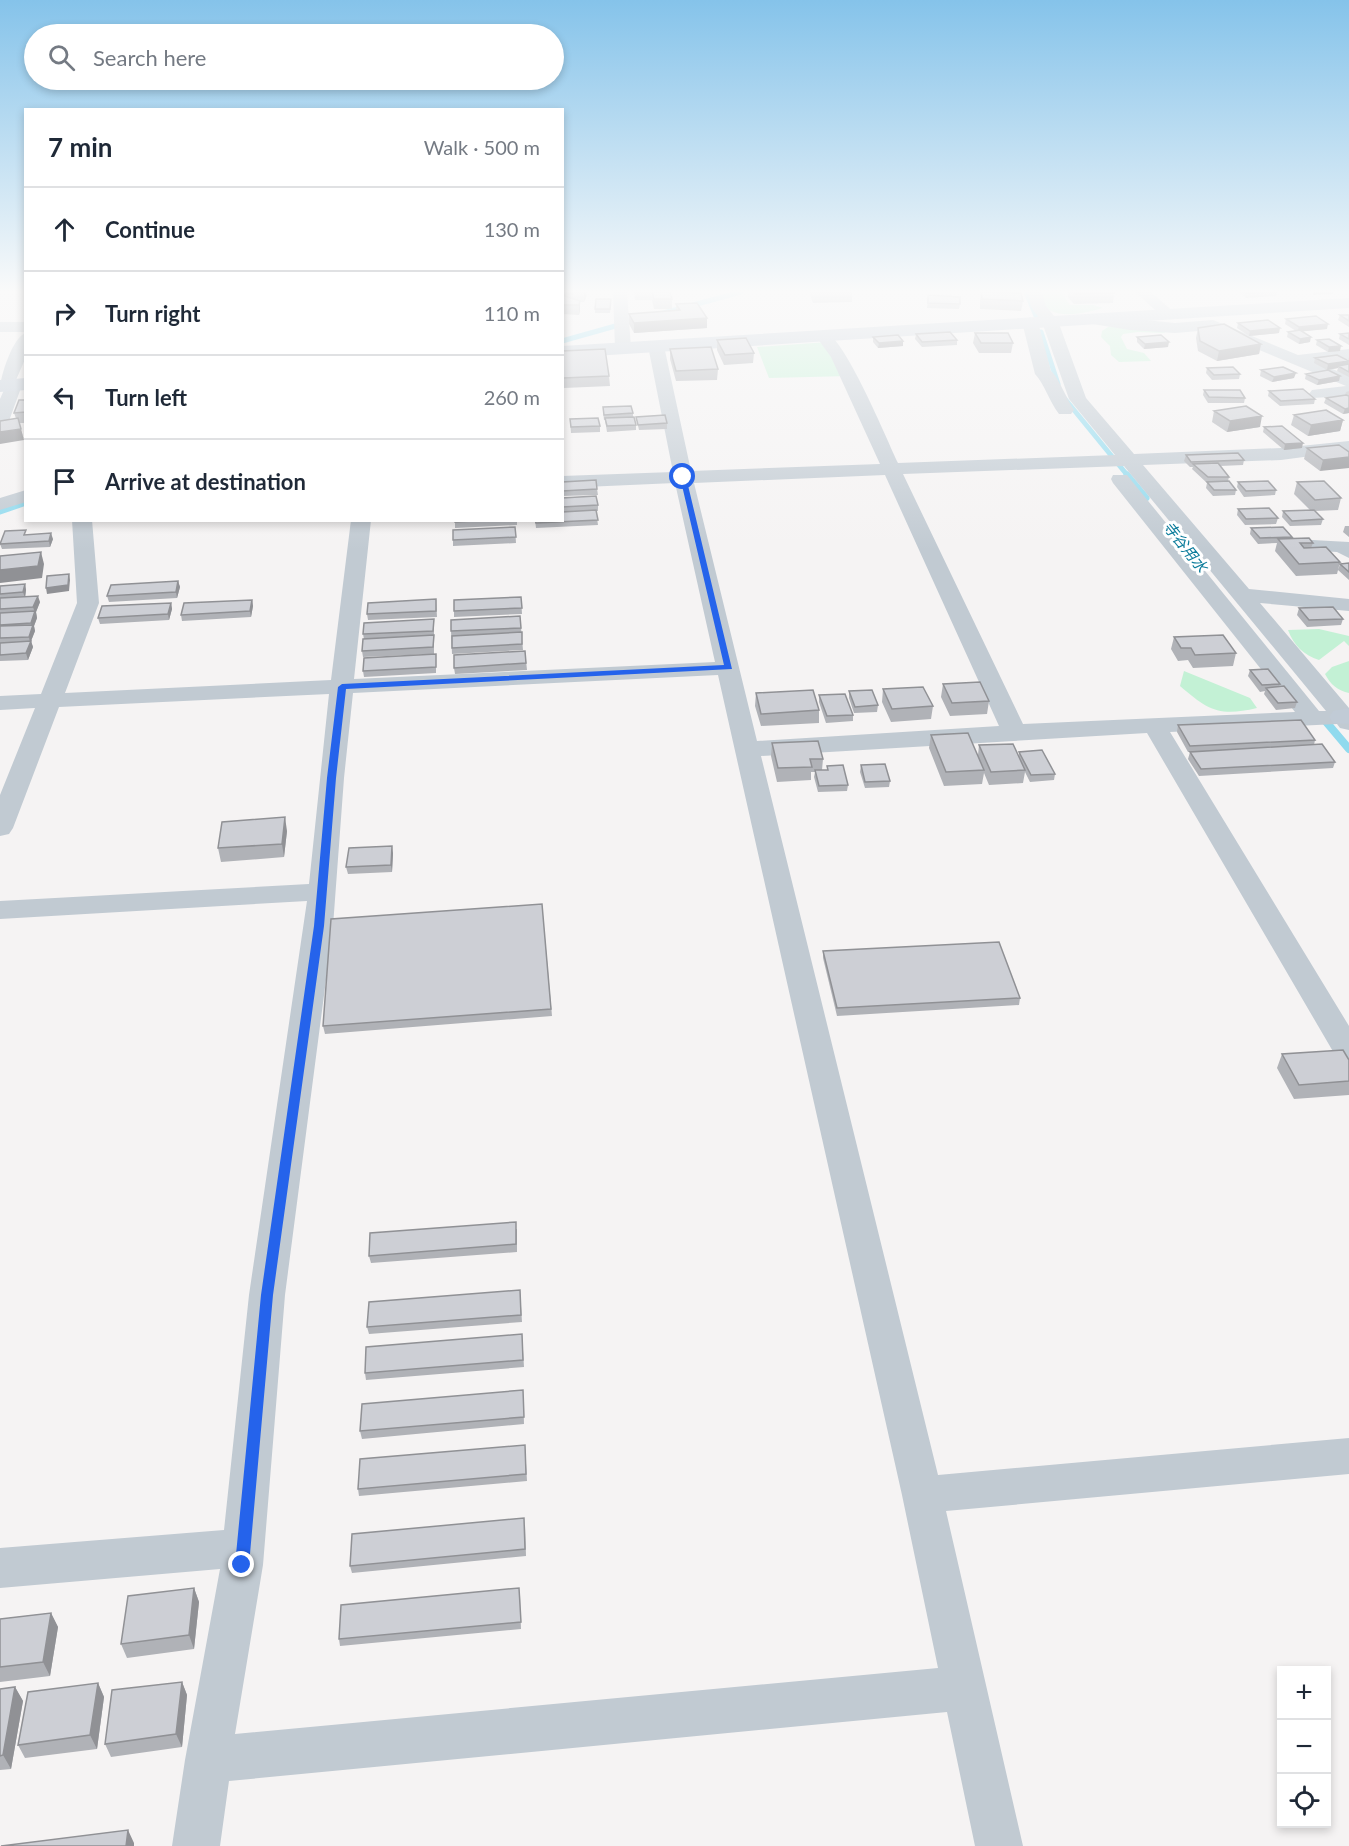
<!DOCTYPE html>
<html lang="en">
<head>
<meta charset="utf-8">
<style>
  body { margin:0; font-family:Lato,"Noto Sans JP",sans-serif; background:#f2f2f3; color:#1f2937 }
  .controls { position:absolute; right:18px; bottom:18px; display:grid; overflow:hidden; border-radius:0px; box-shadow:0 3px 9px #0003 }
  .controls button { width:54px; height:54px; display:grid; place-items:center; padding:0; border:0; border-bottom:2px solid #e0e1e3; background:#fff; color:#1f2937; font:30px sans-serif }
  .stop { position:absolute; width:18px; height:18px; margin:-14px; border:4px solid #2563eb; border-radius:50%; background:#fff }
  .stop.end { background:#2563eb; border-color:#fff; box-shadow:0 2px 6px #0008 }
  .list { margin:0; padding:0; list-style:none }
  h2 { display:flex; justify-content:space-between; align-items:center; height:78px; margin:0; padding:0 24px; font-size:26px }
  h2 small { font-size:20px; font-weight:400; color:#747a83 }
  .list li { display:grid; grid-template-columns:39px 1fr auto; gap:18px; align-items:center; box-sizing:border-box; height:84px; padding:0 24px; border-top:2px solid #e0e1e3 }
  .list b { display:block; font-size:22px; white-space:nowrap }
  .list em { font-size:20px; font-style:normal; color:#747a83 }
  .icon { flex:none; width:33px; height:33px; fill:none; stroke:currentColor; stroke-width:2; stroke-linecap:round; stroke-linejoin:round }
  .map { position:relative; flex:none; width:1349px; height:1846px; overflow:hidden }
  .search { position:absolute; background:#fff; box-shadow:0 3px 9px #0003; left:24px; top:24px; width:540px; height:66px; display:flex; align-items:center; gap:15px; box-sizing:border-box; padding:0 21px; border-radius:33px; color:#747a83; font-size:22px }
  .panel { position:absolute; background:#fff; box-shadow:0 3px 9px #0003; left:24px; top:108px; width:540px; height:414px; border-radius:0px }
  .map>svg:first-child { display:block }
  .green { fill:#c3f1d5 }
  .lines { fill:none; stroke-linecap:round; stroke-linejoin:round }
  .stream-far2 { stroke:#90daee; stroke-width:5 }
  .stream-far1 { stroke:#90daee; stroke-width:7 }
  .stream { stroke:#90daee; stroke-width:8 }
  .street { fill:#c1cad2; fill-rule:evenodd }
  .secondary { fill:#c1cbd6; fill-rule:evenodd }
  .wall { fill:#b0b2b7 }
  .shaded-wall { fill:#909195 }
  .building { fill:#cdcfd5; stroke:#909195; stroke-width:1.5 }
  .route { fill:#2563eb }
  .labels { text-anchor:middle; stroke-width:6; stroke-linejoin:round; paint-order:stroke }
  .far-water-label { font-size:15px; font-style:italic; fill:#0c7c9b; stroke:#fff }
</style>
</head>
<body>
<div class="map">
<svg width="1349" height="1846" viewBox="0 0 1349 1846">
  <rect width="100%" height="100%" fill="#f5f3f3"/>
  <path class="green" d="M1043,292H1061L1070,305H1093L1103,308C1084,313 1059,320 1044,306Z
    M1142,326L1163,330L1165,333L1138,332L1123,334L1121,337L1127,349L1144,353L1151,361L1119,362L1111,355L1110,346L1101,337L1102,331L1108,327Z
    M828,342L849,376L769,378L757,347Z
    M1319,629L1349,636V646L1344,641L1319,660C1304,655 1294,646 1288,630Z
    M1349,661V693C1338,691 1330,684 1325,674L1332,667Z
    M1184,671L1250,698L1257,708C1219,717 1208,710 1180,686Z"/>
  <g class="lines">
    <path class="stream-far2" d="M1026,292L1036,316
      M660,314L741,292
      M1041,332L1058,384
      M562,341L626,323
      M1065,399L1128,476"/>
    <path class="stream-far1" d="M1127,475L1146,498
      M0,511L26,502"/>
    <path class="stream" d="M1322,717L1349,749"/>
    <path class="street" d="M613,292H627L631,348L623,353L615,348Z
      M1028,292H1042L1046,306L1058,321L1086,398L1134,454L1281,448L1349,441V451L1281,460L1143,465L1249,589L1349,599V611L1260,603L1349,708V730L1340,728L1337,724L1170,732L1349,1026V1063L1338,1060L1147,733L761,756L938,1475L1349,1438V1474L946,1511L1023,1846H975L947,1712L229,1781L220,1846H172L185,1760L220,1569L0,1588V1548L224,1530L249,1295L307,901L0,919V901L309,884L329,694L59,707L13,828L9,834L0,836V795L35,708L0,710V696L41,694L77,603L72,520H92L99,603L65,693L331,680L351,520H371L354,679L715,662L675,483L562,488V476L673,472L648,346L650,343H662L664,346L691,471L880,464L831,357L815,335L823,330C844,335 887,440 898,463L1115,455L1069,399L1042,322L1031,307ZM1124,466L1326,711H1319L1127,475H1113L1111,479L1113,483L1295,712L1023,724L903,474ZM885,475L999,726L757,741L694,483ZM718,675L902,1495L938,1668L235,1734L263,1565L285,1295L333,926L344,778L353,693Z
      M1135,292H1151L1176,314L1168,319L1163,317Z
      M1085,314L1175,323L1213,320L1298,355L1349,349V359L1316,362L1349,376V396L1312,398L1309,394L1312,390L1346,386L1211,330L1175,333L1130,330L1080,322L1077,319Z
      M1030,317L1038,322L1051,371C1057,375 1068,401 1074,410L1071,414H1059C1049,401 1045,385 1035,374L1022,322Z
      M0,322H26V332H0Z
      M26,333V357L16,380L22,385L9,421L6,425L0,426V399L4,390L0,389C0,377 13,336 26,333Z
      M26,490V502L0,510V498Z
      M1294,539L1349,542V558L1337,552L1287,549L1284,545L1287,541Z"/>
    <path class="secondary" d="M1349,298V308L562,358V346Z
      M26,378V390L0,392V380Z
      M1349,708V724L1333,723L1329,717L1333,711Z"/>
  </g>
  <path class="wall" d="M562,292H586L587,295L584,302H580V310L579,315L562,314Z
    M634,292H652L672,299V309H654L652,300H635Z
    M809,292H852V302L813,303Z
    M981,292L1023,301L1021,311L980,309V301Z
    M1068,292H1113L1114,293L1113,303L1074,304L1068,297Z
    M1239,292H1277L1276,296L1246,298Z
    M928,295L960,304L959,309L927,308Z
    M611,304L610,313H595V309Z
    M676,304L707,328L634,333L629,324V314L676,311Z
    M1340,315H1349V327L1338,320Z
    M1286,319L1327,329L1301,331L1310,342L1299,344L1287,337L1288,332L1296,331L1285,324Z
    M1238,323L1279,333L1249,336L1237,328Z
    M1198,328L1261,344L1259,354L1217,361L1198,351L1196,338Z
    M975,333L1013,343L1011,353H979L973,343Z
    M1349,333V345L1339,339L1340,334Z
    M916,334L957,340V345L922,347L915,339Z
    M873,337L903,346L878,348L873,342Z
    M1137,337L1168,347L1144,349L1137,342Z
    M717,340L754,353L753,363L724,365L717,350Z
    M1317,340L1340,351L1328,352L1316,345Z
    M670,349L718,369L717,380L676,381L670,359Z
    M562,351L609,376L610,386L564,388L562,379Z
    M1349,357V377L1337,371L1338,368L1327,370L1314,363L1315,358L1348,360Z
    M1207,368L1240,374L1239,379L1212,380L1206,373Z
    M1261,370L1294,378L1272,382L1260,376Z
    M1306,374L1340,376L1339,381L1317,385L1305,379Z
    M1204,390L1245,398L1244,403H1208L1203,395Z
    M1269,391L1315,399L1314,404L1280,406L1268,396Z
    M1349,391V413L1343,414L1324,403L1326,398L1345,395L1346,392Z
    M26,400V423H19L24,440L14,413Z
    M603,407L633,413V417L636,425V430L607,432L605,420H604L603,412Z
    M1214,411L1260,427L1227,432L1212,422Z
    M1294,415L1343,420L1340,431L1308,436L1291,425Z
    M636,417L667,423V429L639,430Z
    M570,419L600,426V432L571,433Z
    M1264,427L1302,448L1284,450L1263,432Z
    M1339,445L1320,471L1304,459L1307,448Z
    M1186,455L1244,460L1243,465L1220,466L1229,477L1228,481L1236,490L1235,495L1213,496L1206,488L1207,483L1192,469L1193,467H1190L1184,461Z
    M562,482L597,489L598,495L562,496Z
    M1238,482L1276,490L1275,495L1244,497L1237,487Z
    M1297,482L1341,498L1338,510L1315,511L1323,519L1321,525L1290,526L1282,517L1283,511L1310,510L1294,494Z
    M562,498L598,505V511H596L598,525L536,528L535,520H562Z
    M1238,509L1278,518L1276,524L1245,525L1237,515Z
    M455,520H517V525L455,528Z
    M1345,526H1349V537L1343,532Z
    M515,527L516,543L453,546V540Z
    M1251,528L1292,537L1291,539L1313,543L1311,548L1340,562L1337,574L1296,576L1275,551L1277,543L1258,544L1250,534Z
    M27,535L53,539L50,547L2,549L0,544Z
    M1349,563V580L1338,570L1340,564Z
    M178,581L180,587L177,598L109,602L107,596Z
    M25,584L26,590L25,597L40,602L36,612L37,618L34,626L35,631L31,641L33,647L28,660L0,661V586Z
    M521,597L522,614L454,617V611Z
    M436,599L437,617L368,620L367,614Z
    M252,600L253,606L251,617L182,621L181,615Z
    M171,603L172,609L169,620L100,624L98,618Z
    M1299,608L1343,619L1341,625L1307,627L1297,615Z
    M520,616L523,650L452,654L451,631Z
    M434,625V654L363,657L362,651L364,639L363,634Z
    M1174,637L1236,653L1233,666L1193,668L1188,660L1178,661L1171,649Z
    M525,651L527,670L455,674L454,668Z
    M436,661V673L364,677L363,671Z
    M1250,670L1280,684L1279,687L1297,702L1295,708L1276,710L1264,694L1265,691L1260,692L1248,676Z
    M943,684L989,701L987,714L950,716L941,697Z
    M883,689L933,706L931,719L891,722L882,702Z
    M849,691L878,705L877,712L854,713L849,698Z
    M756,693L819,710V723L761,726L755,706Z
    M819,695L853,715V721L826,723L819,702Z
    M1178,725L1315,740L1314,745L1335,762L1333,768L1199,776L1188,759L1190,752H1188L1177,732Z
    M931,735L978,755L979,745L1019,756V752L1055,774L1054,780L1030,782L1025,772L1023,783L989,785L984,773L982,784L944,786L929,748Z
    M772,743L823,759L822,770H827V766L848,785L847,791L818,792L814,777L815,772H811V780L777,782L771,756Z
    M861,765L890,781L889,787L865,788L860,772Z
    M287,831L284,857L221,862L218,848Z
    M393,853L392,872L348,874L346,867Z
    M542,904L552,1016L325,1034L323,1026Z
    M823,951L1020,998L1019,1005L837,1016L823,958Z
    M1282,1054L1349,1060V1095L1294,1099L1277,1068Z
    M517,1229V1252L371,1263L369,1256Z
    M520,1290L522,1322L369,1334L367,1327Z
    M522,1334L524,1367L366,1380L365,1373Z
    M523,1390L524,1424L362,1439L360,1431Z
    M525,1445L527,1481L359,1496L358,1489Z
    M525,1525L526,1556L352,1573L350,1566Z
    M194,1588L199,1602L194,1649L127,1658L121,1644Z
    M520,1595L521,1629L340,1646L339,1639Z
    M51,1613L58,1627L50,1676L0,1682V1619Z
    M182,1682L187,1695L182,1747L111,1757L105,1744Z
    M98,1683L104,1697L97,1749L25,1758L18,1745Z
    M15,1687L23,1701L11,1769L0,1770V1689Z"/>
  <path class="shaded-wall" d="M584,292H586L587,295L584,302Z
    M1314,292H1333V294L1313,295Z
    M580,301V310L579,315V305Z
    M707,318V328L634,333V323Z
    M1328,324L1327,329L1297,332L1299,327Z
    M1280,328L1279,333L1249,336L1250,331Z
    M1311,337L1310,342L1299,344L1300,339Z
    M903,341V346L878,348L879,343Z
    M1169,342L1168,347L1144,349L1145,344Z
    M1261,344L1259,354L1217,361L1219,351Z
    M1341,346L1340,351L1328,352L1329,347Z
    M1349,361L1348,366H1338V368L1327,370L1328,364Z
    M1296,373L1294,378L1272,382L1274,377Z
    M1340,376L1339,381L1317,385L1319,380Z
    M1349,408V413L1343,414L1345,409Z
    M1262,416L1260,427L1227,432L1230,421Z
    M1343,420L1340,431L1308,436L1311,425Z
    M21,429L24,440L0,444V432Z
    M1303,443L1302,448L1284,450L1285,444Z
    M1349,457V468L1320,471L1323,460Z
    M51,533L53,539L50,547L49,541Z
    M41,552L44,564L42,578L0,583V570Z
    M69,574L70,580L69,591L47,594L46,588Z
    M178,581L180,587L177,598L176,592Z
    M25,584L26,590L25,598L23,592Z
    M38,596L40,602L36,612L37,618L34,626L35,631L31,641L33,647L28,660L26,653L30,643L29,637L32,628L31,623L35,613L33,607Z
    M252,600L253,606L251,617L250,611Z
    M171,603L172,609L169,620L168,614Z
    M285,817L287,831L284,857L282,844Z
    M392,846L393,853L392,872L391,865Z
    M194,1588L199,1602L194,1649L189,1635Z
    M51,1613L58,1627L50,1676L43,1662Z
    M182,1682L187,1695L182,1747L176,1734Z
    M98,1683L104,1697L97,1749L90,1735Z
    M15,1687L23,1701L11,1769L3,1755Z
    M128,1830L134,1843V1846H126Z"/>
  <path class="building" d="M562,292H584H573V294H562Z
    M652,292H670L672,299H654Z
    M981,292L1021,293L1023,301L982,299Z
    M1073,292H1113L1114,293L1075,294Z
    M1245,292H1272L1247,293Z
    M562,295L580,301L579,305H562Z
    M928,295L960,297V304L928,303Z
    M596,299H611L610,309H595Z
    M697,303L707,318L634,323L629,314L680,310L676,304Z
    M1340,315H1349V321Z
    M1316,316L1328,324L1299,327L1286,319Z
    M1268,320L1280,328L1250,331L1238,323Z
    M1224,324L1261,344L1219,351L1200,341L1198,328Z
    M1300,330L1311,337L1300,339L1288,332Z
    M950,332L957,340L922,342L916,334Z
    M975,333H1008L1013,343H981Z
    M1349,333V339L1340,334Z
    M898,335L903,341L879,343L873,337Z
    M1161,335L1169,342L1145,344L1137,337Z
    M746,338L754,353L725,355L717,340Z
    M1329,339L1341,346L1329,347L1317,340Z
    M711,347L718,369L676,371L670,349Z
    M605,349L609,376L563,378L562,351Z
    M1337,355L1349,361L1328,364L1315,358Z
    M1349,364V372L1338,366Z
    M1233,367L1240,374L1214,375L1207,368Z
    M1283,367L1296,373L1274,377L1261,370Z
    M1328,370L1340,376L1319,380L1306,374Z
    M1303,389L1315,399L1281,401L1269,391Z
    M1204,390H1240L1245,398L1209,397Z
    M1346,395L1349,396V408L1345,409L1326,398Z
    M19,400H26V412L14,413Z
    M631,406L633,413L604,415L603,407Z
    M1246,406L1262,416L1230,421L1214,411Z
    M1326,410L1343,420L1311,425L1294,415Z
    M665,415L667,423L638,425L636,417Z
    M634,417L636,425L607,426L605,418Z
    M18,418L21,429L0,432V421Z
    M598,418L600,426L571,427L570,419Z
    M1282,426L1303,443L1285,444L1264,427Z
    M1339,445L1349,452V457L1323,460L1307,448Z
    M1238,453L1244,460L1191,462L1186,455Z
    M1218,463L1229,477H1208L1193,464Z
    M596,480L597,489L562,491V482Z
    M1229,481L1236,490H1214L1207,482Z
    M1268,481L1276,490L1246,491L1238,482Z
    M1324,481L1341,498L1315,500L1297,482Z
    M596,496L598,505L562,507V498Z
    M1269,508L1278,518L1246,519L1238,509Z
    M596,510L598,520L536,523L535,520H562V512Z
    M1314,510L1323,519L1292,521L1283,511Z
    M455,520H493L455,522Z
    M515,527L516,537L453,540V530Z
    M1283,527L1292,537L1260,538L1251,528Z
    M26,530L24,535L51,533L49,541L0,544L5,531Z
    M1309,538L1313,543H1300L1304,548L1326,547L1340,562L1299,564L1278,539Z
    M41,552L38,566L0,570V556Z
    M1349,563V572L1340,564Z
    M69,574L68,585L46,588L47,576Z
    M178,581L176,592L107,596L111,585Z
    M25,584L23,592L0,594V586Z
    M38,596L33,607L0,609V598Z
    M521,597L522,608L454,611V600Z
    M436,599V611L367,614L368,603Z
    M252,600L250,611L181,615L184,603Z
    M171,603L168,614L98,618L102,606Z
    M1333,607L1343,619L1309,620L1299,608Z
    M35,611L31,623L0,625V613Z
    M520,616L521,628L451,631V620Z
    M434,619L433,631L363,634L364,623Z
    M33,625L29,637L0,638V626Z
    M522,632V644L452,648V636Z
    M434,635L433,647L362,651L363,639Z
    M1223,635L1236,653L1195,655L1191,648H1181L1174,637Z
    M31,641L26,653L0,655V643Z
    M525,651L526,663L454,668V655Z
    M436,654V667L363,671L364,658Z
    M1268,669L1280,684L1262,685L1250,670Z
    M980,682L989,701L952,703L943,684Z
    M1284,686L1297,702L1278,703L1266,688Z
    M923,687L933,706L892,709L883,689Z
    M813,690L819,710L761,714L756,693Z
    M872,690L878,705L855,707L849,691Z
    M845,694L853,715L827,716L819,695Z
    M1301,720L1315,740L1190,746L1178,725Z
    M968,733L984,770L946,772L931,735Z
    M818,741L823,759H810L812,767L778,768L772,743Z
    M1013,744L1025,770L991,772L979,745Z
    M1322,744L1335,762L1201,769L1190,752Z
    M1042,750L1055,774L1031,775L1019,752Z
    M885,764L890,781L865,782L861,765Z
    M843,765L848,785L819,786L815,770H828L827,766Z
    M285,817L282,844L218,848L222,822Z
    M392,846L391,865L346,867L349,848Z
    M542,904L551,1009L323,1026L331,919Z
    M999,942L1020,998L837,1008L823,951Z
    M1343,1050L1349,1060V1081L1299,1085L1282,1054Z
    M516,1222V1244L369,1256L370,1233Z
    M520,1290L521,1315L367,1327L369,1302Z
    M522,1334L523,1360L365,1373L366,1347Z
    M523,1390L524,1417L360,1431L362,1404Z
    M525,1445L526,1474L358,1489L360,1459Z
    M524,1518L525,1549L350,1566L352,1534Z
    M194,1588L189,1635L121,1644L128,1596Z
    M519,1588L521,1622L339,1639L341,1605Z
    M51,1613L43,1662L0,1667V1619Z
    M182,1682L176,1734L105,1744L112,1690Z
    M98,1683L90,1735L18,1745L28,1692Z
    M15,1687L3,1755L0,1756V1689Z
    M128,1830L126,1846H1Z"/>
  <linearGradient id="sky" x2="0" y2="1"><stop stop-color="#85c3ea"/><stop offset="0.53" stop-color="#fafafa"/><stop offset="1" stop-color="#fafafa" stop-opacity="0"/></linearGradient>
  <rect width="1349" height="550" fill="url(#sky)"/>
  <path class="route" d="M683,475L686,477L732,669L346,689L336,778L324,926L273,1295L249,1565L247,1569L242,1571L237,1569L235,1565L261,1295L314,926L327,778L338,687L342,684L724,665L680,477Z"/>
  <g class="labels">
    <g class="far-water-label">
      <text transform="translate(1185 547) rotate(51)" y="5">寺谷用水</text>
    </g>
  </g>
</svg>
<div class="controls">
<button>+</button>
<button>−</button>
<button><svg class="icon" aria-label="locate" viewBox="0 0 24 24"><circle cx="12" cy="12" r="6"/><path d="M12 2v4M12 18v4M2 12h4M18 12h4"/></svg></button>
</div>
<div class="stop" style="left:683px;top:477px"></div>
<div class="stop end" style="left:242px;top:1565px"></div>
<div class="search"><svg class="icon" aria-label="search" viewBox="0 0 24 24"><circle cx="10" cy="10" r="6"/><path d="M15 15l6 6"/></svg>Search here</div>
<section class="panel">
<h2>7 min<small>Walk · 500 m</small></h2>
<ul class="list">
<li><svg class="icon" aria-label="ahead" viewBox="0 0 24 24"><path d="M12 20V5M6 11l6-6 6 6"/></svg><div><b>Continue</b></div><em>130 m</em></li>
<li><svg class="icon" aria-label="right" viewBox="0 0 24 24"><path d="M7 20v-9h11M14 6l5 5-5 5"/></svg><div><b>Turn right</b></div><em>110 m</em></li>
<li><svg class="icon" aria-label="left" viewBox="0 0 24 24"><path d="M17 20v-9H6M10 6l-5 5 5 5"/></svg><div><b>Turn left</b></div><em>260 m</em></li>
<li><svg class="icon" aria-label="arrive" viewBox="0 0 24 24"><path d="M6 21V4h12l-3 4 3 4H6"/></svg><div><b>Arrive at destination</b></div></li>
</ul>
</section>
</div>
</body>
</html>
